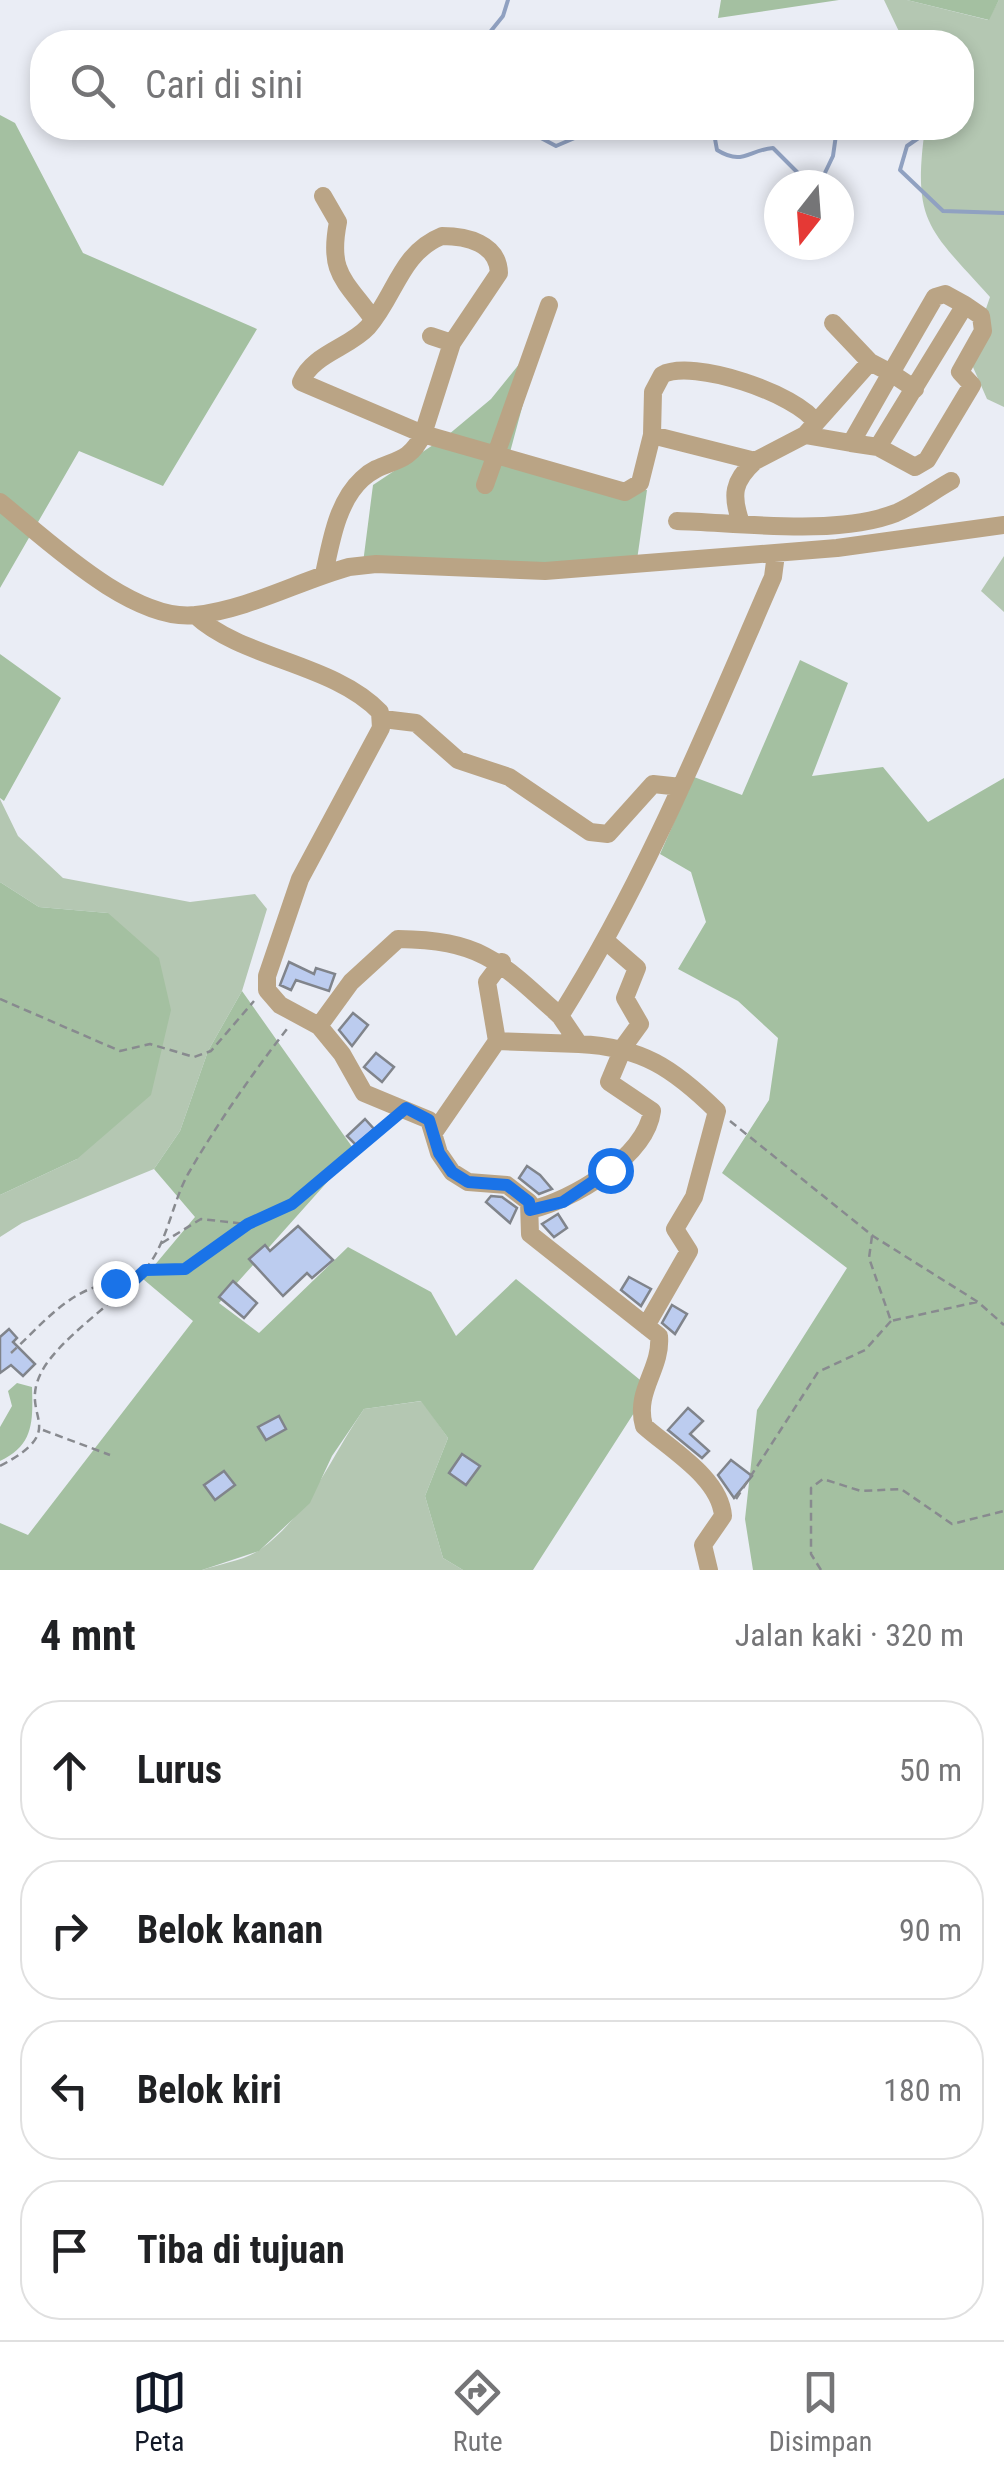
<!DOCTYPE html>
<html lang="id">
<head>
<meta charset="utf-8">
<style>
  body { margin:0; font-family:"Roboto Condensed",sans-serif; background:#f2f2f2; color:#202124 }
  .compass { position:absolute; left:764px; top:170px; width:90px; height:90px; border-radius:50%; background:#fff; box-shadow:0 5px 15px #0003; rotate:197deg }
  .stop { position:absolute; width:30px; height:30px; margin:-22px; border:8px solid #1a73e8; border-radius:50%; background:#fff }
  .stop.end { background:#1a73e8; border-color:#fff; box-shadow:0 2px 10px #0008 }
  .list { margin:0; padding:0; list-style:none }
  h2 { display:flex; justify-content:space-between; align-items:center; height:130px; margin:0; padding:0 40px; font-size:42px }
  h2 small { font-size:32px; font-weight:400; color:#757577 }
  .list li { display:grid; grid-template-columns:65px 1fr auto; gap:30px; align-items:center; box-sizing:border-box; height:140px; margin:0 20px 20px; padding:0 20px; border:2px solid #e0e0e0; border-radius:40px }
  .list b { display:block; font-size:38px; white-space:nowrap }
  .list em { font-size:32px; font-style:normal; color:#757577 }
  .icon { flex:none; width:55px; height:55px; fill:none; stroke:currentColor; stroke-width:2; stroke-linecap:round; stroke-linejoin:round }
  .map { position:relative; flex:none; width:1004px; height:1570px; overflow:hidden }
  .search { position:absolute; background:#fff; box-shadow:0 5px 15px #0003; left:30px; right:30px; top:30px; height:110px; display:flex; align-items:center; gap:25px; box-sizing:border-box; padding:0 35px; border-radius:40px; color:#757577; font-size:38px }
  .sheet { height:770px; background:#fff }
  nav { display:flex; justify-content:space-around; align-items:center; box-sizing:border-box; height:140px; border-top:2px solid #e0e0e0; background:#fff; font-size:28px; color:#757577 }
  nav a { display:grid; justify-items:center; gap:5px }
  nav .on { color:#111827 }
  .map>svg:first-child { display:block }
  .green { fill:#b4c7b2 }
  .forest { fill:#a4c0a1 }
  .lines { fill:none; stroke-linecap:round; stroke-linejoin:round }
  .stream { stroke:#90a1c1; stroke-width:4 }
  .building { fill:#bcccef; stroke:#80848b; stroke-width:2.5 }
  .path { stroke:#888a8f; stroke-width:2.5; stroke-dasharray:8 5; stroke-linecap:butt }
  .minor { stroke:#baa485; stroke-width:18 }
  .route { stroke:#1a73e8; stroke-width:12 }
</style>
</head>
<body>
<div class="map">
<svg width="1004" height="1570" viewBox="0 0 1004 1570">
  <rect width="100%" height="100%" fill="#eaedf5"/>
  <path class="green" d="M884,0H907L988,20L999,0H1004V407L987,399L969,358L990,297C929,229 912,223 925,128H962V42H904Z
    M1004,556V612L981,591Z
    M0,799L18,836L63,878L190,902L255,894L267,909L242,991L208,1051L180,1131L154,1169L22,1223L0,1237V1195L77,1159L108,913L39,907L0,882Z
    M422,1401L448,1438L425,1496L443,1558L463,1570H202C220,1564 246,1560 261,1549C310,1513 330,1458 364,1409Z"/>
  <path class="forest" d="M721,0H839L718,18Z
    M907,0H999L989,20Z
    M0,115L15,123L83,253L257,329L163,486L79,451L0,588Z
    M541,337L509,456L647,490L637,560L500,575L363,563L373,485L448,435L491,399Z
    M0,654L61,698L4,801L0,798Z
    M800,660L848,683L812,776L883,767L928,822L1004,778V1570H753L745,1519L757,1410L847,1268L722,1173L769,1100L778,1038L738,1001L678,969L706,922L691,872L660,854L694,777L742,795Z
    M0,882L39,907L108,913L159,958L171,1010L151,1095L77,1159L0,1195Z
    M242,991L355,1151L219,1303L259,1333L348,1247L431,1292L456,1336L516,1279L650,1388L533,1570H463L443,1558L425,1496L448,1438L421,1401L364,1409L332,1456L310,1503L259,1551L202,1570H0V1523L28,1535L193,1321L143,1279L195,1217L154,1169L180,1131L208,1051Z
    M17,1383L32,1387C33,1421 34,1445 0,1461V1427L12,1406L8,1391Z"/>
  <g class="lines">
    <path class="stream" d="M482,42L503,16L508,0
      M536,128L541,138L556,146L598,128
      M713,128L717,150C743,166 748,150 773,148L808,183L822,179L833,156L837,128
      M933,128L907,146L900,170L943,211L1004,213"/>
  </g>
  <path class="building" d="M289,962L314,974L316,968L335,974L329,991L296,980L291,990L280,985Z
    M353,1013L368,1025L352,1046L339,1030Z
    M376,1053L394,1067L382,1082L364,1067Z
    M365,1119L374,1129L356,1145L347,1136Z
    M527,1166L540,1175L552,1189L539,1194L519,1178Z
    M491,1196L502,1197L517,1208L510,1223L486,1202Z
    M558,1214L567,1228L554,1237L542,1224Z
    M298,1226L333,1260L312,1278L307,1273L283,1296L249,1259L265,1245L270,1251Z
    M629,1277L651,1289L641,1306L621,1290Z
    M233,1281L257,1303L244,1318L219,1297Z
    M672,1305L687,1314L675,1334L662,1323Z
    M9,1329L17,1338L13,1342L35,1364L23,1376L11,1365L0,1373V1337Z
    M688,1408L703,1421L690,1434L709,1451L702,1458L668,1430Z
    M279,1416L286,1429L266,1440L258,1427Z
    M462,1454L480,1466L466,1485L449,1473Z
    M731,1460L752,1476L734,1498L718,1475Z
    M224,1471L235,1485L215,1500L204,1485Z"/>
  <g class="lines">
    <path class="path" d="M0,999L120,1051L150,1044L194,1057L211,1051L254,1001
      M730,1121L873,1236L978,1302L1004,1325
      M872,1236L869,1258L891,1321L977,1302
      M162,1243L201,1219L246,1224
      M147,1270L185,1269L247,1225L291,1204L390,1122
      M11,1353C41,1326 79,1276 126,1285
      M43,1430L110,1455
      M0,1466C72,1428 18,1418 41,1373C57,1340 118,1300 144,1271C168,1243 171,1205 188,1174C217,1124 252,1074 287,1029
      M736,1499L818,1372L865,1350L891,1321
      M821,1570L811,1554V1488L823,1479L861,1491L901,1489L952,1524L1004,1511"/>
    <path class="minor" d="M323,196L338,222C328,273 344,279 373,319
      M442,236C466,236 498,243 499,273L452,343L423,434L301,382C312,354 349,348 368,327C396,295 400,253 442,236Z
      M833,323L870,362L891,373L851,443L878,447L915,467L927,460L972,385L960,372L983,331L981,316L965,305L878,447
      M431,336L452,343
      M915,389L891,373L935,297L945,294L965,305
      M652,435L653,392L662,375C692,358 798,394 816,423
      M805,435L851,443
      M485,485L549,305
      M0,502C46,539 133,623 196,615C249,609 299,581 349,567L376,564L545,571L837,548L1004,525
      M677,521C742,523 837,536 896,513C915,505 933,491 951,481
      M741,523C731,495 733,481 755,461
      M324,574C331,542 337,502 362,479C385,457 407,469 423,434L625,492L640,483L652,435L755,461L805,435L870,362
      M195,615C242,659 333,663 380,712L381,728L300,879L267,976V990L280,1005L319,1026L342,1054L364,1093L429,1120L439,1153L452,1172L468,1182L507,1185L529,1202L530,1234L659,1336C662,1369 634,1391 644,1426C671,1450 720,1478 723,1516L703,1545L709,1570
      M383,719L416,723L458,760L509,777L590,832L608,834L653,784L681,787
      M560,1016L579,1044C642,1047 673,1068 717,1111L694,1197L675,1229L689,1251L646,1326
      M319,1026L351,982L398,939C481,940 501,962 560,1016C647,878 708,726 773,577L776,554
      M497,1041L579,1044
      M435,1131L497,1041L487,982L502,962
      M530,1210C571,1201 646,1157 652,1111L609,1082L624,1046L640,1024L625,998L637,968L607,942"/>
  </g>
  <g class="lines">
    <path class="route" d="M115,1283L128,1286L145,1270L185,1269L248,1224L292,1204L406,1108L429,1120L439,1153L452,1172L468,1182L507,1185L529,1202L530,1210L563,1202L610,1170"/>
  </g>
</svg>
<svg class="compass" viewBox="-18 -18 36 36"><path d="M0-13l5 13h-10z" fill="#e53935"/><path d="M0 13l5-13h-10z" fill="#757577"/></svg>
<div class="stop" style="left:610px;top:1170px"></div>
<div class="stop end" style="left:115px;top:1283px"></div>
<div class="search"><svg class="icon" aria-label="search" viewBox="0 0 24 24"><circle cx="10" cy="10" r="6"/><path d="M15 15l6 6"/></svg>Cari di sini</div>
</div>
<section class="sheet">
<h2>4 mnt<small>Jalan kaki · 320 m</small></h2>
<ul class="list">
<li><svg class="icon" aria-label="ahead" viewBox="0 0 24 24"><path d="M12 20V5M6 11l6-6 6 6"/></svg><div><b>Lurus</b></div><em>50 m</em></li>
<li><svg class="icon" aria-label="right" viewBox="0 0 24 24"><path d="M7 20v-9h11M14 6l5 5-5 5"/></svg><div><b>Belok kanan</b></div><em>90 m</em></li>
<li><svg class="icon" aria-label="left" viewBox="0 0 24 24"><path d="M17 20v-9H6M10 6l-5 5 5 5"/></svg><div><b>Belok kiri</b></div><em>180 m</em></li>
<li><svg class="icon" aria-label="arrive" viewBox="0 0 24 24"><path d="M6 21V4h12l-3 4 3 4H6"/></svg><div><b>Tiba di tujuan</b></div></li>
</ul>
</section>
<nav>
<a class="on"><svg class="icon" aria-label="map" viewBox="0 0 24 24"><path d="M3 6l6-2 6 2 6-2v14l-6 2-6-2-6 2zM9 4v14M15 6v14"/></svg>Peta</a>
<a><svg class="icon" aria-label="directions" viewBox="0 0 24 24"><path d="M12 3l9 9-9 9-9-9zM9 14v-3h6M13 9l2 2-2 2"/></svg>Rute</a>
<a><svg class="icon" aria-label="saved" viewBox="0 0 24 24"><path d="M7 4h10v16l-5-4-5 4z"/></svg>Disimpan</a>
</nav>
</body>
</html>
